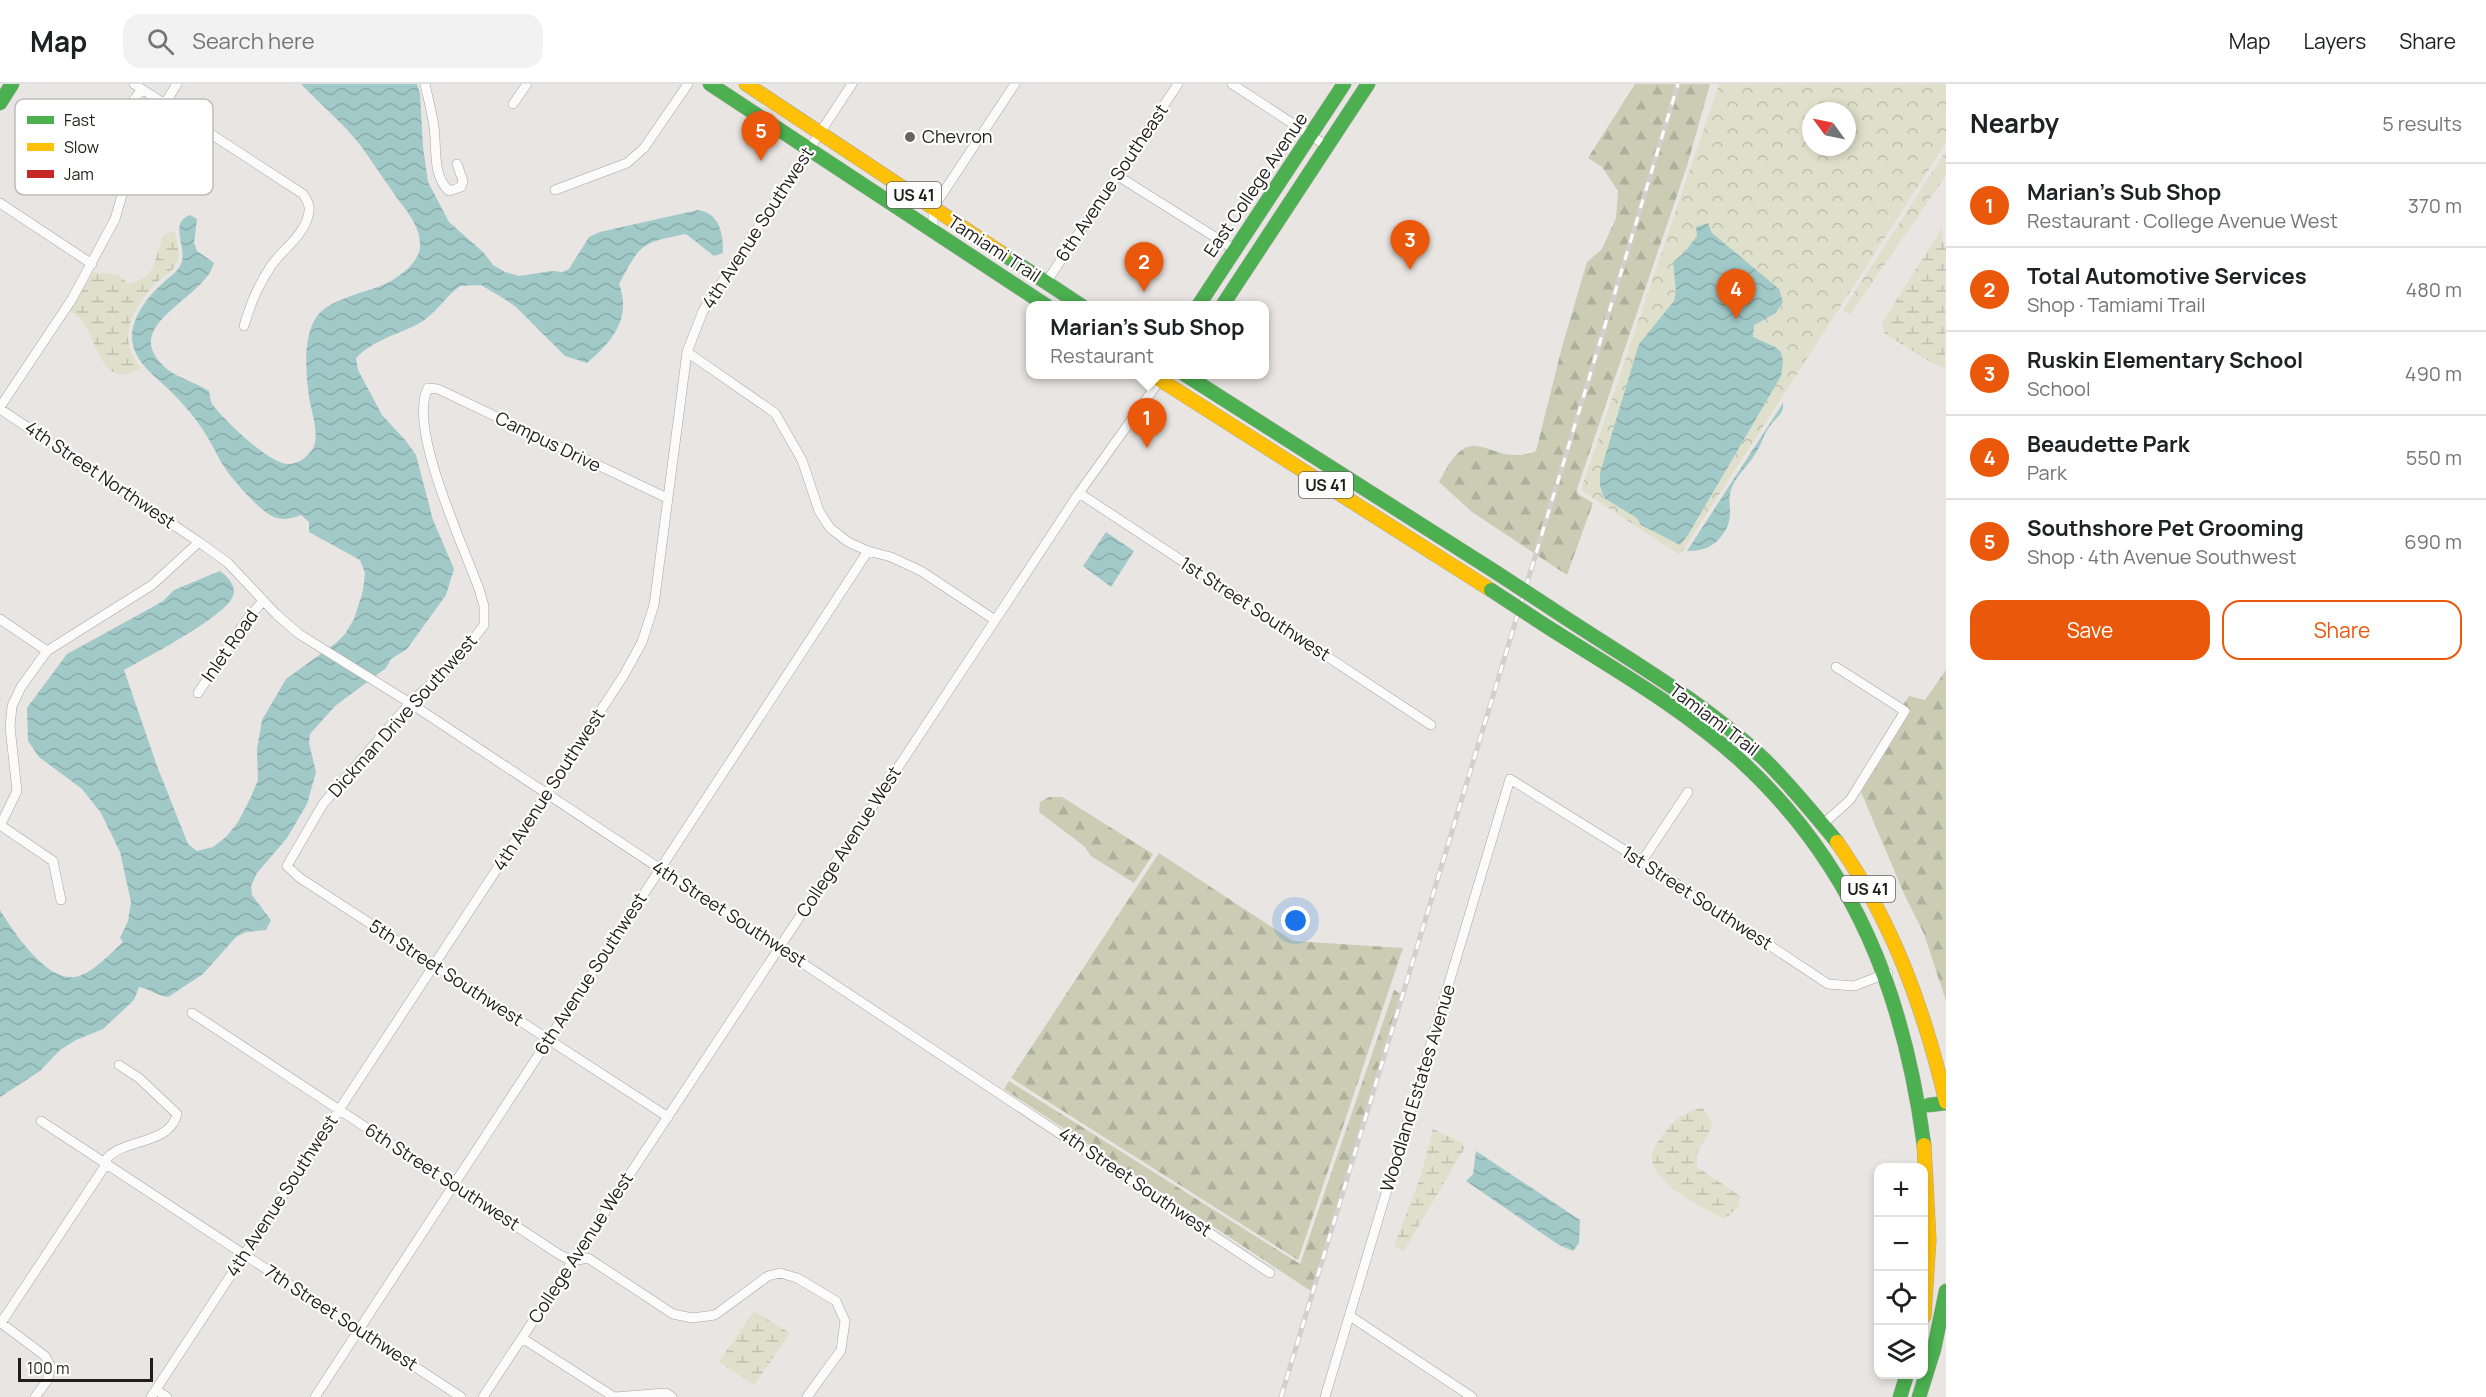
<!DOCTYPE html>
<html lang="en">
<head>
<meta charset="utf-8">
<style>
  body { margin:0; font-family:Manrope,sans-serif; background:#f2f2f2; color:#202124 }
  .controls { position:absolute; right:18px; bottom:18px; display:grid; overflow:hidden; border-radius:12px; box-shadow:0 3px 9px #0003 }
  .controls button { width:54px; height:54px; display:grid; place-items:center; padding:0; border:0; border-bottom:2px solid #e0e0e0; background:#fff; color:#202124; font:30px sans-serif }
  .compass { position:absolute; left:1802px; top:18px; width:54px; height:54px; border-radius:50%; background:#fff; box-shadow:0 3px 9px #0003; rotate:303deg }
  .scale { position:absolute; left:18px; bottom:15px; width:135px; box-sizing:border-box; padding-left:6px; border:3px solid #201e1b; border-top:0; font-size:16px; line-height:21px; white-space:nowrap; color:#201e1b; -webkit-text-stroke:4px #fff; paint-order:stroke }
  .you { position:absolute; left:1296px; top:837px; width:21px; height:21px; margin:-15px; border:4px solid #fff; border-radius:50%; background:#1a73e8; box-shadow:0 0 0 9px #1a73e833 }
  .badge { display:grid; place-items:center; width:39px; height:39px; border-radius:50%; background:#ea580c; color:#fff; font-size:20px; font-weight:700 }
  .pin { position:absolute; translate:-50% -50px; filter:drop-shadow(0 2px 3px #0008) }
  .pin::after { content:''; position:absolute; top:32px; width:21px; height:18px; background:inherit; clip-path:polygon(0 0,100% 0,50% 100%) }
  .popup { position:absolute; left:1026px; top:217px; width:243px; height:78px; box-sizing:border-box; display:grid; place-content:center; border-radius:12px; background:#fff; filter:drop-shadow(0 2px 4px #0005); font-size:20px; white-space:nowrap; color:#757577 }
  .popup b { font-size:22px; color:#202124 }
  .popup::after { content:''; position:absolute; left:50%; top:100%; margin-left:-12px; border:12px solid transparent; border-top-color:#fff }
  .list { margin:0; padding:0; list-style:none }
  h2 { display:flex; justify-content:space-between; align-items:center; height:78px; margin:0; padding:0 24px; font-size:26px }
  h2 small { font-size:20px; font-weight:400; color:#757577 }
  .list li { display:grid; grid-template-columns:39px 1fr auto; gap:18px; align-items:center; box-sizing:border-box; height:84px; padding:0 24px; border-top:2px solid #e0e0e0 }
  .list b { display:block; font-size:22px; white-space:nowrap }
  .list p { margin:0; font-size:20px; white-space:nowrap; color:#757577 }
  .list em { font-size:20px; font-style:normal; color:#757577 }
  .actions { display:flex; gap:12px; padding:18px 24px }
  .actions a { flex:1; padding:14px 0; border:2px solid #ea580c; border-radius:18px; text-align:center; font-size:21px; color:#ea580c }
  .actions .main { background:#ea580c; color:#fff }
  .icon { flex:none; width:33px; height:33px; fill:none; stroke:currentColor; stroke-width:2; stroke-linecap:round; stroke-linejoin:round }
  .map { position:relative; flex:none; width:1946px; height:1313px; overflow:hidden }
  header { display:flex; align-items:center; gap:36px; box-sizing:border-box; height:84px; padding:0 30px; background:#fff; border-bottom:2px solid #e0e0e0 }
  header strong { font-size:28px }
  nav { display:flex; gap:33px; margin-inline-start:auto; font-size:21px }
  .search { width:420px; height:54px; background:#f2f2f2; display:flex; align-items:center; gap:15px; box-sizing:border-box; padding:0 21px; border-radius:18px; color:#757577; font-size:22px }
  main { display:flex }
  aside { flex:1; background:#fff }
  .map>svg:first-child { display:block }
  .forest { fill:url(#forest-firs) }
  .wetland { fill:url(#wetland-marsh) }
  .park { fill:url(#park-crowns); fill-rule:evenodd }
  .water { fill:url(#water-waves) }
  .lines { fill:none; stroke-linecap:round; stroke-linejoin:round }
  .street-casing { stroke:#a7a5a2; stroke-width:10 }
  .fast-casing { stroke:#a7a5a2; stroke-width:15 }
  .slow-casing { stroke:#a7a5a2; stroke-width:15 }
  .street { stroke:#fcfbfb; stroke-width:9 }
  .fast { stroke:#4caf50; stroke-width:14 }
  .slow { stroke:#ffc107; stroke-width:14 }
  .rail-casing { stroke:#d1d0ce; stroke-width:5 }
  .rail { stroke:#fff; stroke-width:3; stroke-dasharray:9; stroke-linecap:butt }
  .fast-bridge-casing { stroke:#a7a5a2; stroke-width:15; stroke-linecap:butt }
  .fast-bridge { stroke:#4caf50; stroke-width:14 }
  .poi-dot { fill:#666461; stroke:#fff; stroke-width:2 }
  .labels { text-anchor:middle; stroke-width:4.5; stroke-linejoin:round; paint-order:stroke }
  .shield { fill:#fff; stroke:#63625f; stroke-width:1.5 }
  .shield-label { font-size:16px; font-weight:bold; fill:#201e1b }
  .poi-label { font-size:18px; fill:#201e1b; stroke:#fff; text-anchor:start }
  .street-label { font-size:18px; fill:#201e1b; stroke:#fff }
  .key { fill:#fff; stroke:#bcbcbb; stroke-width:1.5 }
  .key-label { font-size:16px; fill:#201e1b }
</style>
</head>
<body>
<header>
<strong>Map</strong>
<div class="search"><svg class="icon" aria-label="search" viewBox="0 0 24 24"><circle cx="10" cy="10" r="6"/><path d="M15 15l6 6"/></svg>Search here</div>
<nav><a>Map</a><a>Layers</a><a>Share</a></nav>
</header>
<main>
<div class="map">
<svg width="1946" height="1313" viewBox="0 0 1946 1313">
  <defs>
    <pattern id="forest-firs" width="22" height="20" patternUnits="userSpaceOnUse" patternTransform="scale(1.5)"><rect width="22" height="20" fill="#cacdb4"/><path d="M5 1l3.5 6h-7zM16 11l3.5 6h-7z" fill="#adb09a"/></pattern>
    <pattern id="wetland-marsh" width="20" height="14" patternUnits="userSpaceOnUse" patternTransform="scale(1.5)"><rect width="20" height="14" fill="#dee0cb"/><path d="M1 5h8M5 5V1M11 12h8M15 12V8" fill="none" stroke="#bec0ae"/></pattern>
    <pattern id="park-crowns" width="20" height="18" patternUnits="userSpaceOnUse" patternTransform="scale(1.5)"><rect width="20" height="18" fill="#dee0cb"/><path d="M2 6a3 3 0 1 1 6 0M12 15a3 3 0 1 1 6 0" fill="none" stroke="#bec0ae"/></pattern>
    <pattern id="water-waves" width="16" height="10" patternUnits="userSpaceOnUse" patternTransform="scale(1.5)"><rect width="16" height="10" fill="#a1c9c8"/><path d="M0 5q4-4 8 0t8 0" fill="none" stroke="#8aacab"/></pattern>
  </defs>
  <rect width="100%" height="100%" fill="#e8e5e2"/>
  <path class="forest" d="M1635,0H1710L1687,82L1577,405L1578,410L1593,419L1567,491L1472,428L1439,398C1446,385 1458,359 1477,362C1490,364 1499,370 1513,371C1521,371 1528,371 1536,367L1562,263L1587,178L1602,165L1616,134L1618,107L1602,83L1588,74Z
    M1946,586V917L1924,850L1905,812L1861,708L1911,627L1903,621L1909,612L1925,616Z
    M1049,713H1062L1153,770L1134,799L1091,772L1084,762L1039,728L1040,718Z
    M1159,769L1293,857L1403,864L1298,1176L1011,994Z
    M1394,906L1401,910L1311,1207L1004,1005L1009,997L1300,1180Z"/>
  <path class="wetland" d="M1942,144L1943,157L1946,164L1945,284L1932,279L1885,250L1882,239Z
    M175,147C176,156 180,166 178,175C176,186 165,191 157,198C133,222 115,255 141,284C101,308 99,258 81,236C79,232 74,230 70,227L93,188L118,191L129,200C161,191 151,175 165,150Z
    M1702,1024C1722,1044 1706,1048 1698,1068C1697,1072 1697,1078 1697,1083L1740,1112L1739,1122L1725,1135C1704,1125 1652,1099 1652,1074C1652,1064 1658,1057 1664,1049C1672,1037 1688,1026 1702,1024Z
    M1433,1045L1463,1059L1465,1063L1404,1167L1394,1162L1421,1091Z
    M754,1227L790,1249L754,1301L719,1278Z"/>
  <path class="park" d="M1719,0H1946V59L1680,471L1581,406ZM1811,27H1847V63H1811Z
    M1946,67V91L1850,231L1843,226Z"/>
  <path class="water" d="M301,0H417L420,10L423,63L428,98L449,138L483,168L493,181L505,188L519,192L552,187L563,188L569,185L589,153L600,148L698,126C720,129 723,150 723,169L714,172L686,150C641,159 641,159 619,200C632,234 612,258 587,279L565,272L516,223L503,214L481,201L460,202C445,213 435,231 418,240C396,251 374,256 356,274L358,286L382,331L406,357L416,371L433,436L454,485L446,511L407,565L391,575L386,584L335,622L310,650L309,659L316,688L307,720L287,754L257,789L251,802L252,811L271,836L266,846L246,848L236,853L203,890L168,913C157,912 150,905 139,903L134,916L103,945L76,956L60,966L40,987L0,1013V826C12,846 46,897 74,893C91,891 110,870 123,858L120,854L128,837L131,818L120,768L101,729L82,705L39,673L28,657L27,624L67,570L149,525L163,517L174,506L220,487C228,493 238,503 232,514C222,534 146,574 124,586L157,682L188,760L197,767L213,763L226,753L238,738L251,713L258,696L257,665L262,636L286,595L336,559L345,550L354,535L363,507L365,489L360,476L309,448V438L301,431C289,436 278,437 267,429C253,419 230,393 221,378C215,367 210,356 203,346C192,329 179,315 164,301C150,288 132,274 132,253C132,233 148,212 163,199C170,192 177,189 181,180C188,164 168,139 190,131L197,135L194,159L197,167L214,179C204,217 114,241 168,286C178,294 197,299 209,307C210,311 210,316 212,320C223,335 270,381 289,380C298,380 307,373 312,366C321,353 311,327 309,313C306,290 303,258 314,237C325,214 369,209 389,198C402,191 420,177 420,162C421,144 407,127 397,114C385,97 373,79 361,62C344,40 320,20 301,0Z
    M1708,139L1712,149L1779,205L1783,218L1776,229L1754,241L1753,253C1776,265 1787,260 1781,292L1688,451L1680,461L1641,441L1637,434L1604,414L1600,402V389L1639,260L1674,217L1676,208L1673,178L1685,168L1697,152L1696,143Z
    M1783,319C1784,331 1776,333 1770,342C1764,349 1762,359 1757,367C1751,379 1739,388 1733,401C1724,418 1737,430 1723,450C1714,463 1703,467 1687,467Z
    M1106,448L1134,467L1111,503L1083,482Z
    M1476,1067L1580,1136L1579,1159L1573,1167L1559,1161L1466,1097L1473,1090Z"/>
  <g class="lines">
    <g class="street-casing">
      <path id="street" d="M134,0L303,110C308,118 311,123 308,132C304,151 282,166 271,182C258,202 251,218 244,242
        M425,0C428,14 432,28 434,43C437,63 432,92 449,107L461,103L463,97L457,80
        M1232,0L1327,62
        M165,19L177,0
        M513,20L527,0
        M1118,92L1234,165
        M555,106L627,79L644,64L688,0
        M0,119L92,180
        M933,146V124L1015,0
        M1047,197L1178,0
        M687,268L775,329L802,376L819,427L830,444L848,458L868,467L891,473L921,487L995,536
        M0,323L72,215L115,135L122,111L110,70L111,51L115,41L142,5
        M0,325L199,458L228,479L276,530L299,550L410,619L1270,1189
        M1079,409L1431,641
        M667,414L438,305L428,304C407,343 464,463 479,505L484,522V541L458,575L410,619L323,720L287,782L300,794L668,1033
        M0,535L47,567
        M198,609L247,535L263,517
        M1823,740L1850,716L1905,627L1836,583
        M0,741L53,777L61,816
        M0,742L17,707L10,643L12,622L21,603L47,567L152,501L199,458
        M1642,777L1688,708
        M192,929L560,1171L572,1177L588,1174L673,1230L692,1234L715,1231L768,1192L780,1189L797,1194L836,1217L845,1237L841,1266L807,1313
        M41,1037L461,1313
        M104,1078C120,1053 169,1063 177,1030L139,994L119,981
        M1350,1232L1472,1313
        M1,1239L107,1079
        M1,1239L45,1272L51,1283L47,1297L35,1313
        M522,1254L614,1313L666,1309L672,1313
        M156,1306L167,1313
        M151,1313L624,591L642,558L654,521L687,268L703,227L852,0
        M315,1313L868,467
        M483,1313L1079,409L1160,296
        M1325,1313L1510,695L1642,777L1828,900L1854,902L1888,889"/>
    </g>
    <g class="fast-casing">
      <path id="fast" d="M710,0L1047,222
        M0,19L12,0
        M1003,170L1082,222
        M1198,222L1344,0
        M1222,222L1368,0
        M1184,290L1497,489
        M1549,523C1622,572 1701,615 1765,676C1791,702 1814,730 1837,758
        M1543,540C1610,583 1682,623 1741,677C1855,782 1904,910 1924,1061
        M1929,1021L1946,1019
        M1900,1313L1907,1290
        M1919,1313L1934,1265L1946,1207"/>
    </g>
    <g class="slow-casing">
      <path id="slow" d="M746,0L1003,170
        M1151,290L1491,506
        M1837,758C1893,838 1924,925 1946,1018
        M1924,1061L1929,1156L1924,1232"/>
    </g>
    <use href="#street" class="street"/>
    <use href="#fast" class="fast"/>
    <use href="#slow" class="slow"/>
    <g class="rail-casing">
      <path id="rail" d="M1281,1313L1678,0"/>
    </g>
    <use href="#rail" class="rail"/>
    <g class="fast-bridge-casing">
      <path id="fast-bridge" d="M1497,489L1549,523
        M1491,506L1543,540"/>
    </g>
    <use href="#fast-bridge" class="fast-bridge"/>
  </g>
  <circle class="poi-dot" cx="910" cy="53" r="6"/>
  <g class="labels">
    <g class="shield">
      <rect x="887" y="98" width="54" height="26" rx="4.5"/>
      <rect x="1299" y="388" width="54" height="26" rx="4.5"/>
      <rect x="1841" y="792" width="54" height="26" rx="4.5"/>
    </g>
    <g class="shield-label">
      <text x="914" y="117">US 41</text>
      <text x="1326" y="407">US 41</text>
      <text x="1868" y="811">US 41</text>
    </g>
    <g class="poi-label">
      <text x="922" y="59">Chevron</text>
    </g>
    <g class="street-label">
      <text transform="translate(1112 99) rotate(-56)" y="6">6th Avenue Southeast</text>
      <text transform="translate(1256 101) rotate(-56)" y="6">East College Avenue</text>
      <text transform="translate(758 144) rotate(-57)" y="6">4th Avenue Southwest</text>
      <text transform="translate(994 165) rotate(33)" y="6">Tamiami Trail</text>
      <text transform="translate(548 358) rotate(26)" y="6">Campus Drive</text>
      <text transform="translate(100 391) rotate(34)" y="6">4th Street Northwest</text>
      <text transform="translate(1255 525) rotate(33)" y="6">1st Street Southwest</text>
      <text transform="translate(230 562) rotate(-55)" y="6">Inlet Road</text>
      <text transform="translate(403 632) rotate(-48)" y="6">Dickman Drive Southwest</text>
      <text transform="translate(1714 636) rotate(37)" y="6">Tamiami Trail</text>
      <text transform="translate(549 706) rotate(-57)" y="6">4th Avenue Southwest</text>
      <text transform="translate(849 758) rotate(-57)" y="6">College Avenue West</text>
      <text transform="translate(1697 814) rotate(33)" y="6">1st Street Southwest</text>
      <text transform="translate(729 830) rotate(33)" y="6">4th Street Southwest</text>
      <text transform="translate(446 889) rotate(33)" y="6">5th Street Southwest</text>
      <text transform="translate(591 890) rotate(-57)" y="6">6th Avenue Southwest</text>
      <text transform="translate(1418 1004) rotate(-73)" y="6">Woodland Estates Avenue</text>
      <text transform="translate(442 1093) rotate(33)" y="6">6th Street Southwest</text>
      <text transform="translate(1135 1098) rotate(34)" y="6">4th Street Southwest</text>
      <text transform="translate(282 1112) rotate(-57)" y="6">4th Avenue Southwest</text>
      <text transform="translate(581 1164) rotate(-57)" y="6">College Avenue West</text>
      <text transform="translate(341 1234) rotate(33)" y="6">7th Street Southwest</text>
    </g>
  </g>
  <rect x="15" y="15" width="198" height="96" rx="9" class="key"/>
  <rect x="27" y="32" width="27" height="8" fill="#4caf50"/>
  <rect x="27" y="59" width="27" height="8" fill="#ffc107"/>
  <rect x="27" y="86" width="27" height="8" fill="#c62828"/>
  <g class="key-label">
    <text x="64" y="42">Fast</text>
    <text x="64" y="69">Slow</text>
    <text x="64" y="96">Jam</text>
  </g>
</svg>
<div class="controls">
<button>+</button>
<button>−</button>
<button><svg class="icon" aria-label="locate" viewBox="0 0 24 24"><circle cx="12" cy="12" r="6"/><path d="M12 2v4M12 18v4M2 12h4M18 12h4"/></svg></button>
<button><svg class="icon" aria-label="layers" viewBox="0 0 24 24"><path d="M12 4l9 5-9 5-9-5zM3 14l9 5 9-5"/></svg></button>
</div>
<svg class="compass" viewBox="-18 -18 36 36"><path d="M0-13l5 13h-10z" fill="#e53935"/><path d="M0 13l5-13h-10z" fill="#757577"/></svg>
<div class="scale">100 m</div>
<div class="you"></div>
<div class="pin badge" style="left:1147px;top:364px">1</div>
<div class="popup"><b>Marian's Sub Shop</b>Restaurant</div>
<div class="pin badge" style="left:1144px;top:208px">2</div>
<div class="pin badge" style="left:1410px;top:186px">3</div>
<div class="pin badge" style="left:1736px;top:235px">4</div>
<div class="pin badge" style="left:761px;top:77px">5</div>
</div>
<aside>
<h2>Nearby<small>5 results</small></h2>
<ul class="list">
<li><span class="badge">1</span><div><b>Marian's Sub Shop</b><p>Restaurant · College Avenue West</p></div><em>370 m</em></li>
<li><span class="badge">2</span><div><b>Total Automotive Services</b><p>Shop · Tamiami Trail</p></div><em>480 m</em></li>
<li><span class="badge">3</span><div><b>Ruskin Elementary School</b><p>School</p></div><em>490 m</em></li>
<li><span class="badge">4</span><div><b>Beaudette Park</b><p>Park</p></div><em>550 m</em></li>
<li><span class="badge">5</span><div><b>Southshore Pet Grooming</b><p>Shop · 4th Avenue Southwest</p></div><em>690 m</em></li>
</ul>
<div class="actions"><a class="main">Save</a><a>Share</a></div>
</aside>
</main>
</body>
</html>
